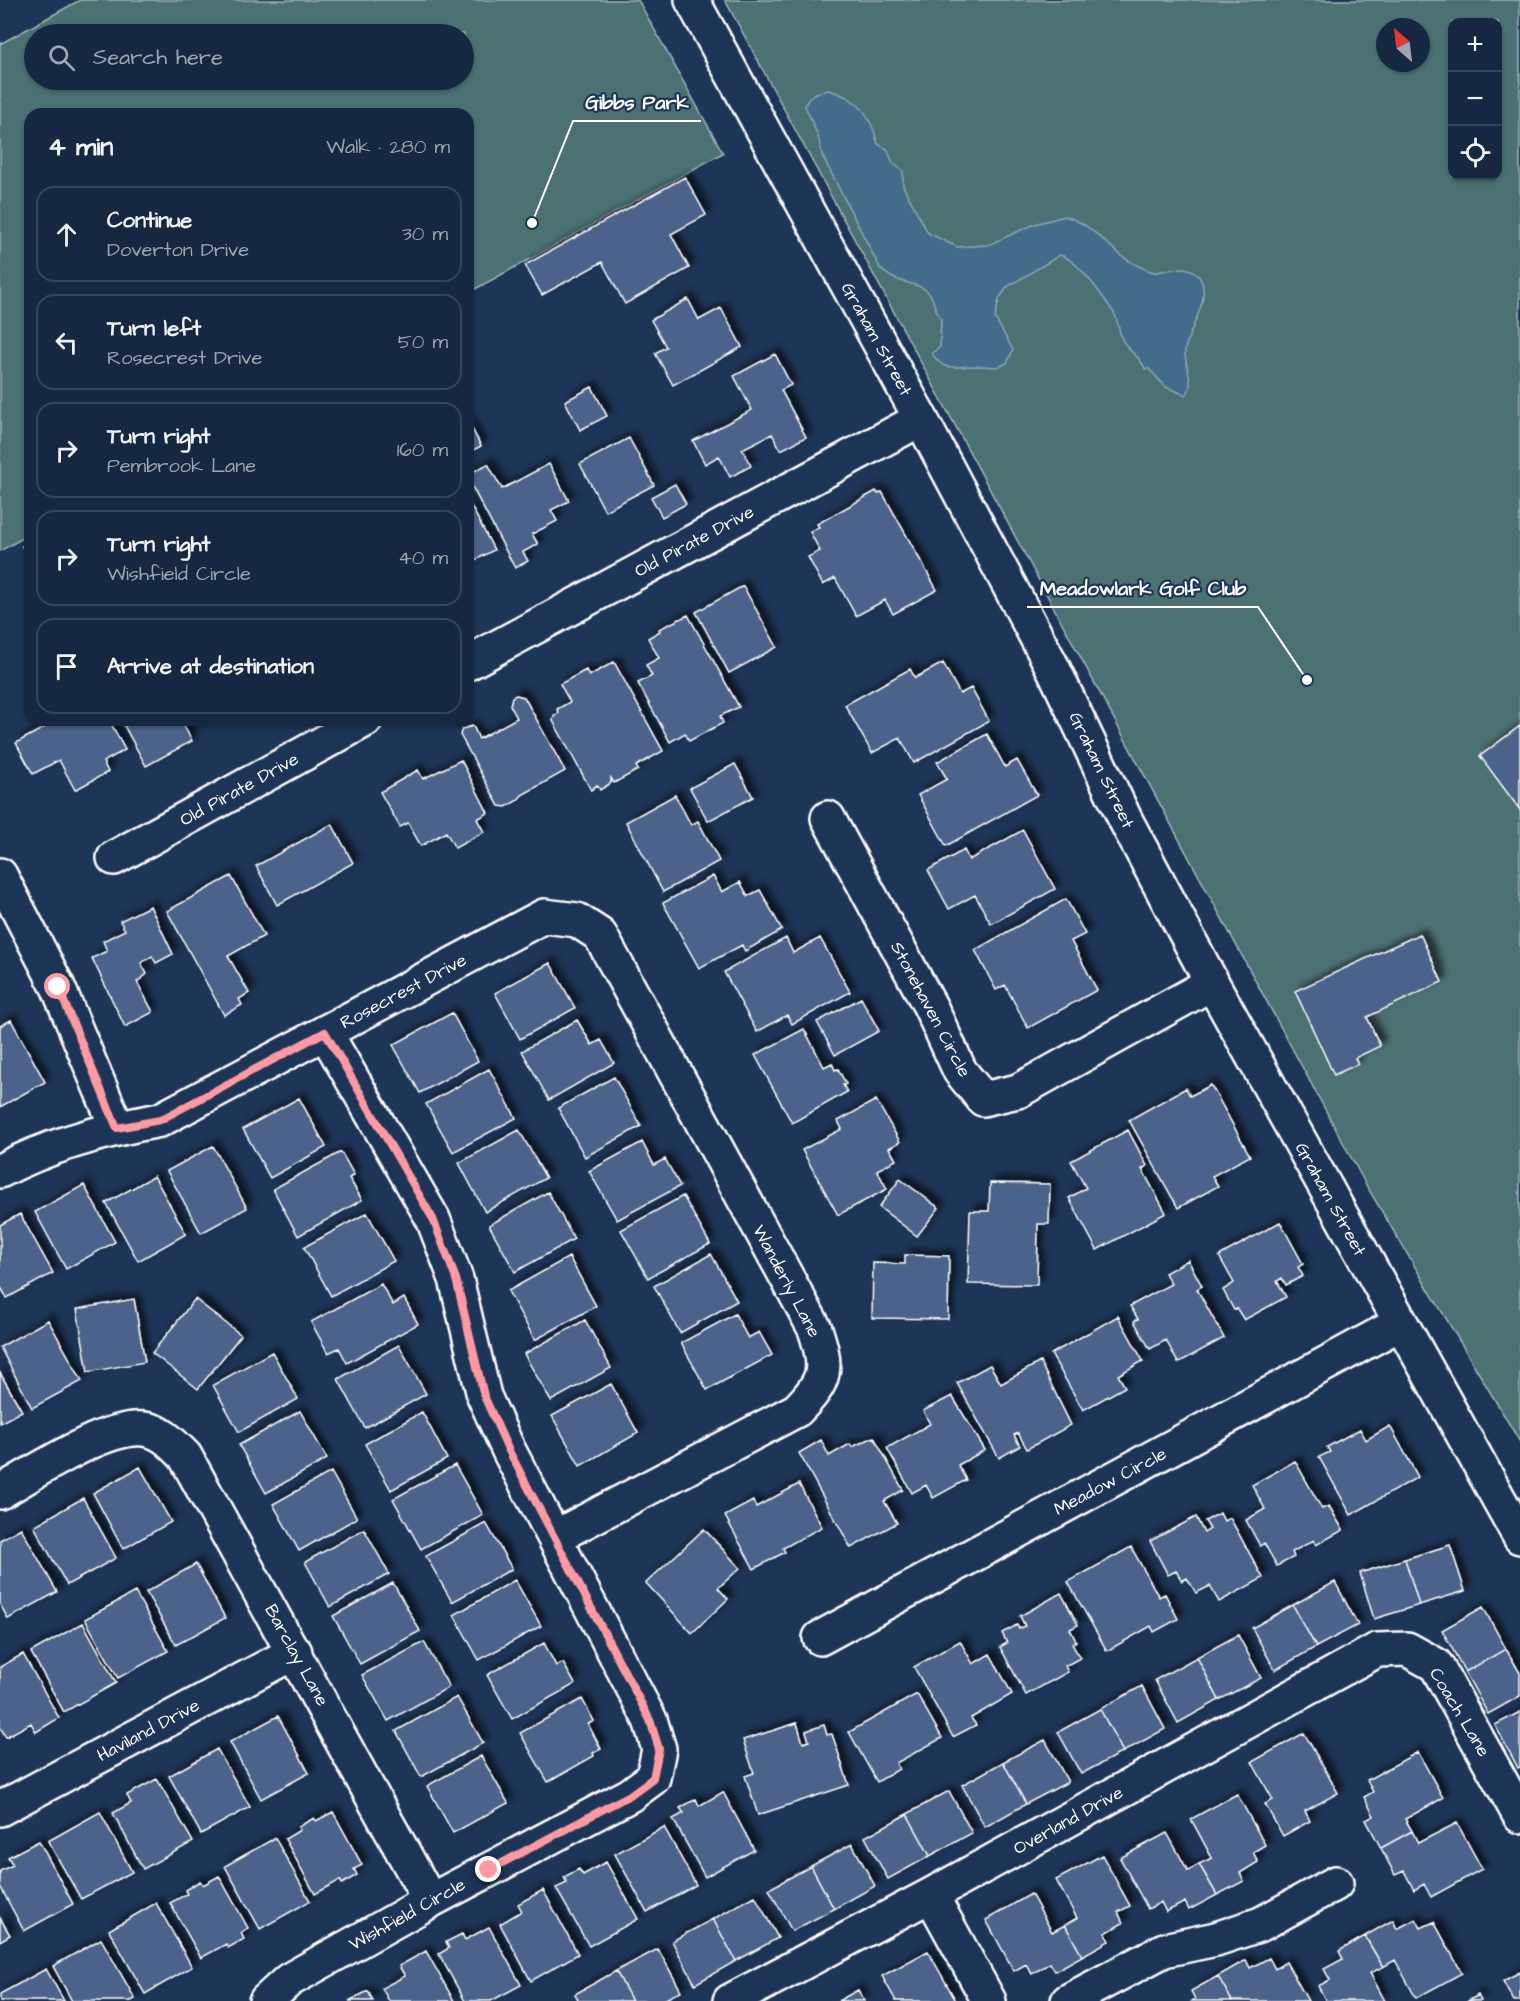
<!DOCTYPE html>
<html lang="en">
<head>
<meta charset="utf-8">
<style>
  body { margin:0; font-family:"Architects Daughter",sans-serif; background:#1f3048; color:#f1f3f6 }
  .controls { position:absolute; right:18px; top:18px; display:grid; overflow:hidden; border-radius:12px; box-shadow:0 2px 4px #0004 }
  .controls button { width:54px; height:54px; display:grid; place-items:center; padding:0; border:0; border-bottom:2px solid #35445a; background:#162841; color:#f1f3f6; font:30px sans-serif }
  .compass { position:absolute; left:1376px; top:18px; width:54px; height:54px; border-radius:50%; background:#162841; box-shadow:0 2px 4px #0004; rotate:332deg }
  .stop { position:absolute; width:18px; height:18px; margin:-14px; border:4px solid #ff9aa2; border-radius:50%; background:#fff }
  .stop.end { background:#ff9aa2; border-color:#fff; box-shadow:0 2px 6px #0008 }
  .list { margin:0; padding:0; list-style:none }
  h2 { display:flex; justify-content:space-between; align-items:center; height:78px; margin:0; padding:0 24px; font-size:26px }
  h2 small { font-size:20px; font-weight:400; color:#9ea6b1 }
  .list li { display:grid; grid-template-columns:39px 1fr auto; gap:18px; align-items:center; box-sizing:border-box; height:96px; margin:0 12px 12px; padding:0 12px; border:2px solid #35445a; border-radius:18px }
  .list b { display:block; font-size:22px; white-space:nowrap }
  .list p { margin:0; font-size:20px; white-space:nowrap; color:#9ea6b1 }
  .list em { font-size:20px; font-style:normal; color:#9ea6b1 }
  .icon { flex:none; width:33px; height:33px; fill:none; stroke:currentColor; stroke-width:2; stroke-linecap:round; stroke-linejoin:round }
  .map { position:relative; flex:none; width:1520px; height:2001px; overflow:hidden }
  .search { position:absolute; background:#162841; box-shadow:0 2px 4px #0004; left:24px; top:24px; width:450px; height:66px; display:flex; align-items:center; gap:15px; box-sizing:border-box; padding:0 21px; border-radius:33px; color:#9ea6b1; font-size:22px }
  .panel { position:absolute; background:#162841; box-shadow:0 2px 4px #0004; left:24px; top:108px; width:450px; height:618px; border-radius:18px }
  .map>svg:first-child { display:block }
  .green { fill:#4c7173; stroke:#a6b8b9; stroke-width:1.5; fill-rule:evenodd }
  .water { fill:#426c89; stroke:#8ea7b8; stroke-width:1.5 }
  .building { fill:#4c648a; stroke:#fff; stroke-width:1.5; filter:url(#shadow) }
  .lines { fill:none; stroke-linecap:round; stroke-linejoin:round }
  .street-casing { stroke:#fff; stroke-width:38 }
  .secondary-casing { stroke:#fff; stroke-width:38 }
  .street { stroke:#1d3557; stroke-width:33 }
  .secondary { stroke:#1d3557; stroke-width:33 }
  .route { stroke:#ff9aa2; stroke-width:8 }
  .labels { text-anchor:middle; stroke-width:4.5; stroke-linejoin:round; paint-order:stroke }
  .street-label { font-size:18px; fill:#fff; stroke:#1d3557 }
  .leader { fill:none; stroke:#fff; stroke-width:2 }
  .callout-dot { fill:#fff; stroke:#1d3557; stroke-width:2 }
  .callout-label { font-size:20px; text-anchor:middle; font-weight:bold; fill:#fff; stroke:#1d3557; stroke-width:4.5; stroke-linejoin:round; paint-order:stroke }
</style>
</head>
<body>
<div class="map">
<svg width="1520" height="2001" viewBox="0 0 1520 2001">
  <defs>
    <filter id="shadow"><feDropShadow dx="5.5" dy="-5.5" stdDeviation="3" flood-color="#0009"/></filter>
  </defs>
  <rect width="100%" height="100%" fill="#1d3557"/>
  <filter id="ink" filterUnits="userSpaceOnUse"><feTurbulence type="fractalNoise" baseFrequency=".0167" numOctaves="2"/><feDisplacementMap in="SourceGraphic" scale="12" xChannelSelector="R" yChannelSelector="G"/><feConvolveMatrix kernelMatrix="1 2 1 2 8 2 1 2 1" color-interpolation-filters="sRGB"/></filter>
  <g filter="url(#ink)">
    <path class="green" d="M80,0H638L723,153L468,293V114H30V534L0,551V44ZM34,34H464V80H34Z
      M725,0H1520V1442L1366,1185ZM1452,22H1498V176H1452ZM1385,27H1421V63H1385Z"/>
    <path class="water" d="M829,90C860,99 870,114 878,144L887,149L893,163L903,171V186L928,233L957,247L988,245L1035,224L1065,216C1096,225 1113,256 1141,267C1145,269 1151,272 1155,272C1170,271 1190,260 1201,280C1211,301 1187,331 1185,351C1184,365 1196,384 1186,395L1166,387L1149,369H1145C1142,358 1129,352 1123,341C1119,334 1118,320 1114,313C1104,298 1078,259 1060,255L1007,287L999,299L995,318L1013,350L1007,363C995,370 986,365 974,366C955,366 943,373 932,353L940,347L941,318C933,310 936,298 926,290C912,280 896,285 880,268L822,155L818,136L805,106C809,94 817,92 829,90Z"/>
    <path class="building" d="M685,177L706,215L671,234L689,268L625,304L602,262L542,295L525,265Z
      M688,299L699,320L721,308L742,347L673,385L655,353L666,347L651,320Z
      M775,354L791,385L781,390L806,437L781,450L772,434L742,449L751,466L730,477L719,456L705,464L693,441L752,410L734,376Z
      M592,387L607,416L580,430L565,401Z
      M468,421L481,446L468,453Z
      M629,438L654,485L605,511L580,464Z
      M488,464L502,489L549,464L569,501L551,510L557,521L532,534L538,544L523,552L528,561L515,568L468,479V474Z
      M675,484L686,504L662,517L651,497Z
      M876,491L878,494L882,492L937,590L893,614L885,600L856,616L835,578L823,585L808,557L820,551L810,532L819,527L817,524Z
      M468,500L494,550L468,564Z
      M30,542V560L22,546Z
      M743,586L777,647L729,673L696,612Z
      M688,615L739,707L720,716L723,723L689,741L685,733L670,742L638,683L652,676L646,665L659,658L648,638L660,631L659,629Z
      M614,662L663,751L636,766L638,770L614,783L611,778V783L600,790L597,785L591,790L553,721L554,716L559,713L557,709L570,702L560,684L586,670L589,676Z
      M943,663L960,694L971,688L989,721L914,763L900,738L872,753L845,705L910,669L915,678Z
      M516,695L524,697L565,771L522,795L518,800L506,807L499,806L460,735L462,729L473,726L479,739L517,718L510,705L512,697Z
      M58,720H109L125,750L103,762L108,772L75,790L59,760L33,774L16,743Z
      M121,720H181L192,741L146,766Z
      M1520,726V810L1480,756Z
      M987,734L1005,767L1017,760L1037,795L946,846L918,795L947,779L937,762Z
      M461,760L488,813L477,819L484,832L455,848L446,832L421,846L408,823L400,827L380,792L418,770L423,779Z
      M735,764L753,797L708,821L690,788Z
      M675,795L691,825L698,821L719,861L663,892L626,822Z
      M332,824L353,863L277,905L256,866Z
      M1023,830L1055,889L991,924L975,895L949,909L928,870L964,850L969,860Z
      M231,876L264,936L228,956L249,993L239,999L242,1005L224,1015L167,911Z
      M713,876L722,892L740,882L748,896L760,890L782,930L745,951L742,945L699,968L663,903Z
      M1066,899L1085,934L1071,941L1097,990L1028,1028L1005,985L996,990L975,950Z
      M150,906L173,954L156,963L152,956L141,963L147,974L137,982L153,1012L125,1027L92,958L107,951L103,941L125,930L120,921Z
      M1420,934L1442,982L1367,1017L1380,1046L1355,1058L1358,1064L1334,1075L1295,991Z
      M786,938L793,953L820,938L850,992L792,1024L787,1015L757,1032L724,972Z
      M550,963L575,1008L520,1039L495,993Z
      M861,998L879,1031L835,1055L817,1022Z
      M452,1013L478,1061L420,1093L393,1045Z
      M11,1020L45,1082L0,1107V1026Z
      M577,1020L592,1045L601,1040L614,1063L549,1100L522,1051Z
      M804,1029L824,1067L832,1063L835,1070L838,1069L846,1084L843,1085L847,1092L792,1123L755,1055Z
      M489,1069L516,1118L453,1152L426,1104Z
      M614,1077L641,1126L585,1157L558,1108Z
      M1211,1085L1250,1156L1212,1176L1218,1186L1178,1208L1129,1120L1186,1088L1190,1096Z
      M299,1098L326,1147L270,1178L243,1129Z
      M876,1100L900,1142L889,1148L896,1160L877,1170L887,1189L838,1215L802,1150L842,1129L838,1121Z
      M519,1130L546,1178L485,1212L459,1163Z
      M1128,1130L1147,1166L1142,1169L1166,1213L1097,1250L1069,1198L1086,1188L1071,1161Z
      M642,1142L654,1165L665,1159L680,1186L617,1220L589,1171Z
      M213,1146L247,1208L201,1233L167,1171Z
      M341,1152L354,1175L349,1178L362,1200L298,1236L273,1189Z
      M154,1176L186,1234L138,1261L106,1203Z
      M900,1179L939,1208L917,1236L879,1207Z
      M990,1183L1050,1184L1049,1224H1038L1037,1285L968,1284L970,1211H989Z
      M84,1185L115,1242L66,1269L35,1212Z
      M548,1192L574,1239L515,1272L489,1225Z
      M683,1196L710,1244L648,1278L621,1230Z
      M367,1213L394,1261L331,1296L304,1247Z
      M20,1214L53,1273L7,1298L0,1286V1225Z
      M1280,1222L1303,1264L1298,1267L1303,1276L1286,1285L1282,1278L1277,1281L1286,1297L1244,1320L1237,1309L1234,1310L1223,1290L1234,1283L1219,1256Z
      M711,1254L737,1301L680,1333L654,1286Z
      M905,1255L949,1256L948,1319L872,1318L873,1263L905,1264Z
      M569,1257L596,1306L535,1340L508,1291Z
      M1188,1260L1202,1286L1197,1289L1224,1338L1178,1363L1166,1340L1150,1349L1134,1321L1138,1319L1130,1306L1171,1284L1165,1273Z
      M381,1284L393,1305L404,1298L418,1324L347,1363L339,1348L328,1353L311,1322Z
      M134,1299L145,1362L88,1372L77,1309Z
      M195,1299L241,1335L198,1389L152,1353Z
      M735,1314L748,1338L759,1332L772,1355L707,1390L681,1343Z
      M1118,1316L1143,1361L1118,1375L1125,1387L1083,1410L1051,1354Z
      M48,1320L82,1381L32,1408L0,1347Z
      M585,1320L611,1368L551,1401L524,1354Z
      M399,1345L426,1394L365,1428L338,1379Z
      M272,1352L298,1399L239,1432L213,1385Z
      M1040,1362L1071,1425L1027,1449L1018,1433L1014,1435L1020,1446L999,1458L957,1383L990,1365L1001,1384Z
      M0,1373L22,1411L0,1423Z
      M611,1384L638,1433L580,1466L552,1416Z
      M952,1396L985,1450L958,1465L966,1480L933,1498L926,1485L912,1493L887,1448L930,1424L923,1411Z
      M300,1411L327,1459L266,1493L239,1445Z
      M422,1412L447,1459L391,1490L365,1444Z
      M1390,1426L1418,1477L1351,1515L1319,1457L1330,1452L1327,1447L1360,1429L1366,1440Z
      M874,1437L903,1490L884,1501L897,1523L851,1548L799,1453L821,1440L829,1456L850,1444L852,1447Z
      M1295,1461L1322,1509L1329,1506L1343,1530L1316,1545L1314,1540L1292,1552L1294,1557L1277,1566L1264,1543L1260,1546L1246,1520L1265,1509L1252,1485Z
      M455,1465L483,1515L421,1549L393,1499Z
      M140,1467L171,1522L123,1549L93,1493Z
      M331,1472L357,1518L299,1551L273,1504Z
      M799,1484L822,1527L783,1548L785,1552L754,1569L725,1516L753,1501L756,1507Z
      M83,1498L116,1558L67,1585L34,1526Z
      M1220,1513L1224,1521L1230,1518L1263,1578L1219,1602L1210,1586L1196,1593L1187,1578L1182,1581L1176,1571L1168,1575L1150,1541L1196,1517L1204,1533L1210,1529L1205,1521Z
      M486,1523L512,1569L452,1602L426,1556Z
      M21,1528L57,1592L8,1619L0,1604V1540Z
      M364,1529L389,1574L330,1607L305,1562Z
      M704,1529L740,1568L718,1588L728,1599L692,1633L646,1583Z
      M1450,1545L1465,1591L1419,1605L1405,1559Z
      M1131,1547L1159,1597L1165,1594L1178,1619L1154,1632L1151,1626L1107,1651L1068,1582Z
      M1405,1559L1419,1605L1374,1619L1360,1573Z
      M196,1564L225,1618L176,1645L146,1592Z
      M515,1580L541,1626L479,1660L454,1615Z
      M1335,1582L1358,1625L1316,1647L1293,1605Z
      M393,1583L420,1631L360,1664L333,1616Z
      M135,1592L168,1651L118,1678L85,1619Z
      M1061,1593L1078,1625L1070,1629L1076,1641L1072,1644L1080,1658L1065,1666L1068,1672L1026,1695L1000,1647L1007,1643L1002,1633L1017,1625L1019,1629L1025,1626L1020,1616Z
      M1293,1605L1316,1647L1275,1670L1252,1628Z
      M1483,1607L1506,1649L1465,1672L1442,1630Z
      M83,1623L116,1683L64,1712L31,1652Z
      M1238,1635L1261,1678L1219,1700L1197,1657Z
      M960,1641L973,1664L990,1654L1012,1694L971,1718L976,1725L953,1737L914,1667Z
      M424,1642L449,1687L388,1721L362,1675Z
      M544,1643L556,1666L563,1663L575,1684L512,1719L487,1675Z
      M1506,1649L1520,1673V1696L1488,1714L1465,1672Z
      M23,1654L59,1718L36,1732L31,1723L6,1737L0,1727V1667Z
      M1197,1657L1219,1700L1178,1723L1155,1680Z
      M1142,1686L1165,1729L1123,1752L1100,1709Z
      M917,1694L942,1738L896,1763L899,1769L877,1782L849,1732Z
      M457,1697L483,1743L421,1777L396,1731Z
      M582,1699L594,1721L588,1724L601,1749L593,1753L594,1756L548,1782L520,1733Z
      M1100,1709L1123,1752L1081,1774L1058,1732Z
      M1520,1712V1767L1518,1768L1495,1725Z
      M278,1716L309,1773L261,1799L230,1742Z
      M797,1723L803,1743L809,1741L806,1731L824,1725L827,1735L832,1734L849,1785L758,1815L745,1776L754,1773L743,1740Z
      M1304,1733L1338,1793L1305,1811L1310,1821L1283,1836L1265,1804L1273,1800L1252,1762Z
      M1045,1740L1068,1782L1026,1804L1003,1762Z
      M217,1749L250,1807L201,1834L169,1776Z
      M1418,1752L1443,1798L1405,1819L1412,1831L1381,1848L1366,1820L1374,1816L1364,1797L1373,1792L1367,1780Z
      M481,1756L508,1803L453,1833L427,1786Z
      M1003,1762L1026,1804L985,1827L962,1785Z
      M157,1779L193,1842L143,1869L113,1813L131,1803L127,1795Z
      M949,1791L972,1833L930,1856L907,1814Z
      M723,1792L754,1850L705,1877L673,1819L684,1813L680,1808L696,1799L699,1806Z
      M1237,1794L1265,1845L1253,1852L1258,1862L1240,1873L1244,1881L1217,1895L1199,1864L1212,1858L1191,1819Z
      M100,1812L132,1872L81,1899L48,1841Z
      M333,1812L362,1865L354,1869L357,1875L342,1884L340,1880L315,1894L285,1839L300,1830L298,1827L314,1818L316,1821Z
      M907,1814L930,1856L888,1879L865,1837Z
      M1457,1823L1482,1869L1431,1897L1424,1884L1414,1890L1404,1871L1395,1875L1381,1848L1412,1831L1418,1843Z
      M664,1827L696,1885L647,1912L615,1854Z
      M1167,1833L1188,1871L1199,1864L1217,1895L1189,1910L1185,1902L1166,1912L1161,1902L1148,1909L1120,1858Z
      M275,1838L310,1901L260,1929L225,1866Z
      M39,1841L73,1904L24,1931L0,1886V1871L13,1865L8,1857Z
      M852,1844L875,1886L834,1909L811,1866Z
      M1102,1855L1130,1906L1118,1912L1123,1923L1105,1933L1109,1941L1082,1956L1065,1925L1077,1918L1056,1880Z
      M606,1862L638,1919L589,1946L556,1888L567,1883L564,1877L579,1869L583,1875Z
      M811,1866L834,1909L792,1931L769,1889Z
      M219,1876L248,1928L241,1933L244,1939L228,1948L226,1944L201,1958L170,1903L187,1894L185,1890L200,1881L203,1885Z
      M543,1890L578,1954L531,1981L500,1924L522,1911L518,1904Z
      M1031,1894L1052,1932L1065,1925L1082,1956L1055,1971L1050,1963L1032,1974L1026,1964L1014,1971L986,1920Z
      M755,1896L778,1938L736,1961L713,1919Z
      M156,1903L192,1967L145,1994L109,1930Z
      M0,1918L10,1935L0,1941Z
      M713,1919L736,1961L695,1984L672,1941Z
      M1416,1919L1421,1928L1434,1922L1462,1973L1416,1998L1395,1960L1383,1967L1365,1936L1393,1920L1397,1929Z
      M489,1927L521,1985L491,2001H465L439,1954L449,1948L446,1942L462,1934L465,1940Z
      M1365,1936L1383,1967L1370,1973L1385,2001H1326L1318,1986L1330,1980L1324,1969L1343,1959L1339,1951Z
      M101,1939L135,1999L131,2001H72L53,1966Z
      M658,1949L681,1991L662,2001H632L616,1971Z
      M426,1951L454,2001H389L382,1988L405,1976L399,1966Z
      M928,1951L956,2001H896L882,1976Z
      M1269,1958L1275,1969L1286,1962L1308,2001H1232L1218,1976L1246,1960L1250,1968Z
      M46,1969L64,2001H0V1994Z
      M616,1971L632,2001H579L575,1994Z
      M1520,1972V2001H1514L1503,1981Z
      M1218,1976L1232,2001H1192L1195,1999L1191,1991Z
      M858,1990L864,2001H838Z
      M368,1991L373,2001H349Z
      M1478,1995L1481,2001H1468Z"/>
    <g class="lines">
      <g class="street-casing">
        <path id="street" d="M468,663L921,419
          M828,818L931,1008L960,1071L983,1099L1018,1091L1212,983
          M114,858L365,720
          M0,875L58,987L117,1128
          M0,1171C49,1145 105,1130 160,1120L544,916L577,920L600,935L815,1329C828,1368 827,1380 797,1410L555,1537
          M0,1492C36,1472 103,1426 143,1429C161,1430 173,1444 185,1456L430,1901
          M820,1638L1399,1324
          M0,1809L295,1652
          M931,1895L989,2001
          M266,2001L289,1980L430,1901L630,1795L653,1778L659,1749L650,1720L509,1451L484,1396L456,1279L433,1219L325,1032
          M730,2001L931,1895L1377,1650L1407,1649L1436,1665L1520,1816
          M1068,2001L1164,1950L1216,1939L1261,1924L1336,1883"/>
      </g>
      <g class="secondary-casing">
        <path id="secondary" d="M692,0L921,419L1054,670L1126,821L1212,983L1520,1537"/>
      </g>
      <use href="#street" class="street"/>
      <use href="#secondary" class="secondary"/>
    </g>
  </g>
  <g class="lines" filter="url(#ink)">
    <path class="route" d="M58,987L117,1128L160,1120L325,1032L433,1219L456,1279L484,1396L509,1451L650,1720L659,1749L653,1778L630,1795L489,1870"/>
  </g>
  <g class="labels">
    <g class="street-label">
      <text transform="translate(877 339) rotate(61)" y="6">Graham Street</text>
      <text transform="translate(694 541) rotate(-28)" y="6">Old Pirate Drive</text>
      <text transform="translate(1102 770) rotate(64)" y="6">Graham Street</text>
      <text transform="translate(239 789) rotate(-29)" y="6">Old Pirate Drive</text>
      <text transform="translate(403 991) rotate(-28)" y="6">Rosecrest Drive</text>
      <text transform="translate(931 1009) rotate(62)" y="6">Stonehaven Circle</text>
      <text transform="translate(1331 1199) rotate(61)" y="6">Graham Street</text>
      <text transform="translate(787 1281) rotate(62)" y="6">Wanderly Lane</text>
      <text transform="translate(1110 1481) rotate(-28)" y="6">Meadow Circle</text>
      <text transform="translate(297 1655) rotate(61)" y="6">Barclay Lane</text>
      <text transform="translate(1460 1712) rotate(59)" y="6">Coach Lane</text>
      <text transform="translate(148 1730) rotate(-28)" y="6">Haviland Drive</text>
      <text transform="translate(1068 1820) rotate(-29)" y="6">Overland Drive</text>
      <text transform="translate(407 1914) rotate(-29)" y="6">Wishfield Circle</text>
    </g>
  </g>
  <path class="leader" d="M532 223L573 121H701M1307 680L1258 607H1027"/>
  <g class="callout-dot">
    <circle cx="532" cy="223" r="6"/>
    <circle cx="1307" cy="680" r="6"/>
  </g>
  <g class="callout-label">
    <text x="637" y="109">Gibbs Park</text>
    <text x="1143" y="595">Meadowlark Golf Club</text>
  </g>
</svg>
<div class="controls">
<button>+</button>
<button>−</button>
<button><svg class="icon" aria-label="locate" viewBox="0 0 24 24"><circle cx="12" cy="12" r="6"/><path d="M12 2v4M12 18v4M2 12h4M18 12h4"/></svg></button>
</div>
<svg class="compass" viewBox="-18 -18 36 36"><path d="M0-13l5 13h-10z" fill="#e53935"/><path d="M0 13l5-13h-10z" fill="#9ea6b1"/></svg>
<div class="stop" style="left:58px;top:987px"></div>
<div class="stop end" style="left:489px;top:1870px"></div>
<div class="search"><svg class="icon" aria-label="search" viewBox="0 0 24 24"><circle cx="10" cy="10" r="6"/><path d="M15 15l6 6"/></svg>Search here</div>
<section class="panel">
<h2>4 min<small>Walk · 280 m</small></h2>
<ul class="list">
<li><svg class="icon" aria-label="ahead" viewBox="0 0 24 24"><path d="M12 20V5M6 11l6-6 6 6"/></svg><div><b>Continue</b><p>Doverton Drive</p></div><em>30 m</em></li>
<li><svg class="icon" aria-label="left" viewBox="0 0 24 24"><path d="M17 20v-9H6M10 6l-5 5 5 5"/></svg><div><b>Turn left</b><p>Rosecrest Drive</p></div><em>50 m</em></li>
<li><svg class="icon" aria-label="right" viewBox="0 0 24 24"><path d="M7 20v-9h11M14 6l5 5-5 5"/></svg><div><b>Turn right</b><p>Pembrook Lane</p></div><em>160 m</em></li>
<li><svg class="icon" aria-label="right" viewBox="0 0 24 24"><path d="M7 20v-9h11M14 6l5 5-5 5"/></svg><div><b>Turn right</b><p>Wishfield Circle</p></div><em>40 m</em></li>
<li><svg class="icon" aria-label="arrive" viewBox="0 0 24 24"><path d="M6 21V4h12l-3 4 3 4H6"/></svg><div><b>Arrive at destination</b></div></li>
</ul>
</section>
</div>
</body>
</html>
